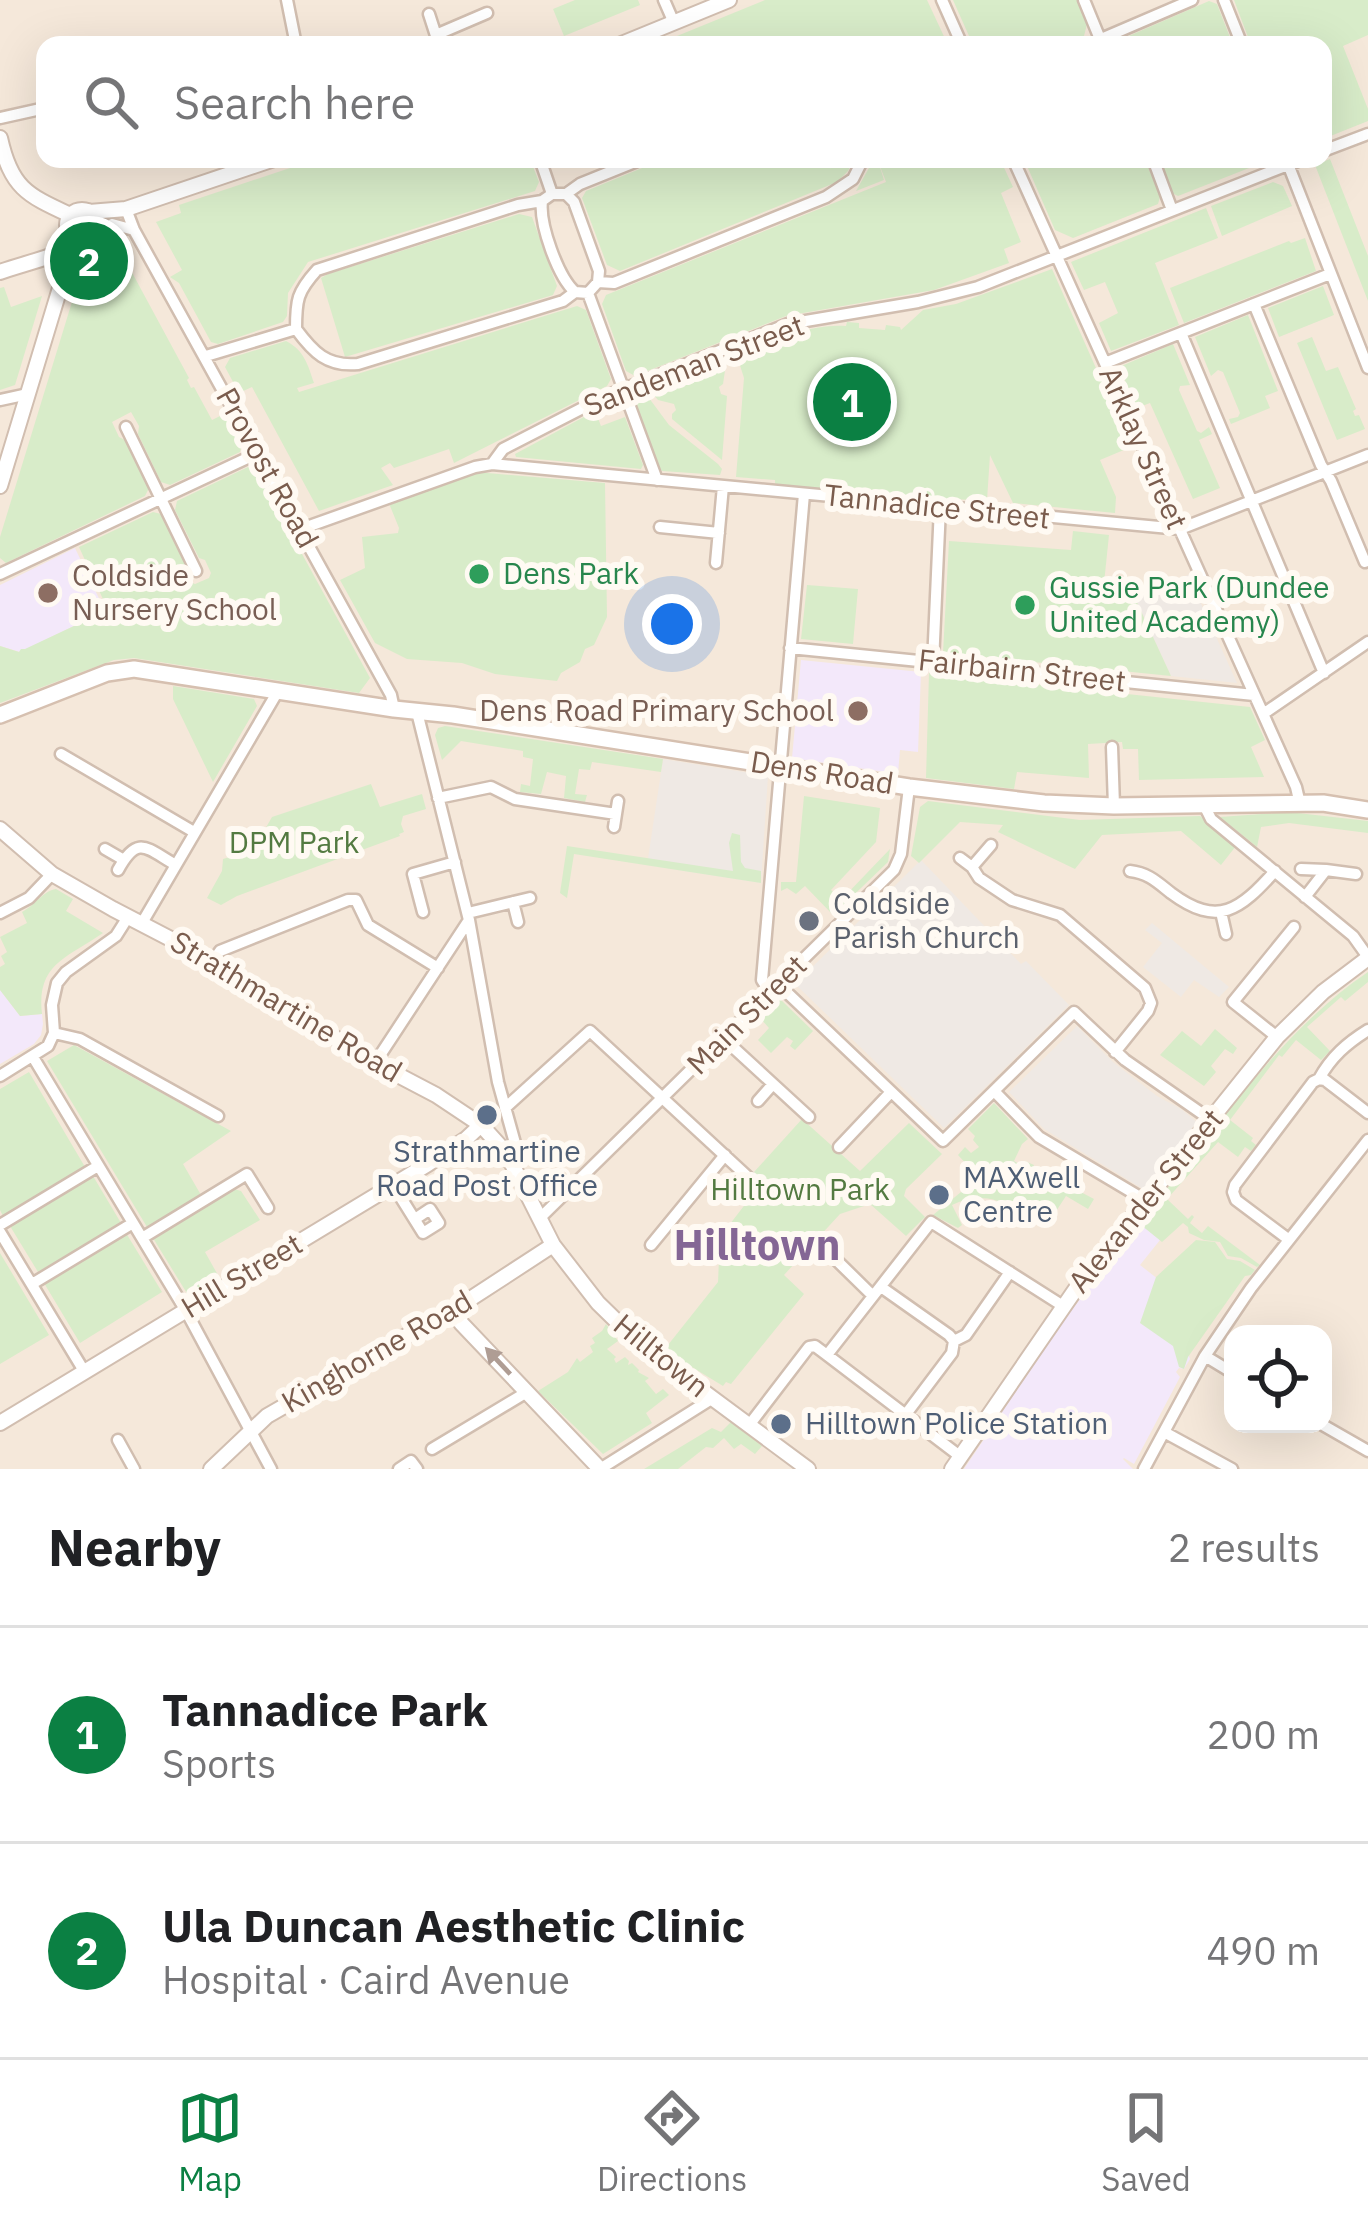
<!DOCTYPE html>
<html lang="en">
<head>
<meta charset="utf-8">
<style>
  body { margin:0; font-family:"IBM Plex Sans",sans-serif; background:#f6f6f6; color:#202124 }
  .controls { position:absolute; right:36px; bottom:36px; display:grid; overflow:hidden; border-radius:24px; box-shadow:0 12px 48px #0002 }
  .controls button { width:108px; height:108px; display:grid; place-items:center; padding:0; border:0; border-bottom:3px solid #e0e0e0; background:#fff; color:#202124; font:60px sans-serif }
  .you { position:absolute; left:672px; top:624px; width:42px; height:42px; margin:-30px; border:9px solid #fff; border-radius:50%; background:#1a73e8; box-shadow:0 0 0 18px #1a73e833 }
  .badge { display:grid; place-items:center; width:78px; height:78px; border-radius:50%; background:#0b8043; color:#fff; font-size:39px; font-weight:700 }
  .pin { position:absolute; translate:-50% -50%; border:6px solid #fff; box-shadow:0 3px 12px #0006 }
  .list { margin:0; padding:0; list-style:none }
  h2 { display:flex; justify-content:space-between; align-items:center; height:156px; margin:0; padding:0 48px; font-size:51px }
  h2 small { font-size:39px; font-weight:400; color:#757577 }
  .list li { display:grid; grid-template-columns:78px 1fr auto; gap:36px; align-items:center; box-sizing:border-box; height:216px; padding:0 48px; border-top:3px solid #e0e0e0 }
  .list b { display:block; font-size:45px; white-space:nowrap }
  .list p { margin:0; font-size:39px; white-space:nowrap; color:#757577 }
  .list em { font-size:39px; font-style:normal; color:#757577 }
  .icon { flex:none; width:66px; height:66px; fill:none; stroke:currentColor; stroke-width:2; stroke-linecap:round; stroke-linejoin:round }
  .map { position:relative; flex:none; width:1368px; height:1469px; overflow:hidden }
  .search { position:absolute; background:#fff; box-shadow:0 12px 48px #0002; left:36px; right:36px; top:36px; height:132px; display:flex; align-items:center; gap:30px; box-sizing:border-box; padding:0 42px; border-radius:24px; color:#757577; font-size:45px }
  .sheet { height:588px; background:#fff }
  nav { display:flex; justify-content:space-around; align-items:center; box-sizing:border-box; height:168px; border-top:3px solid #e0e0e0; background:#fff; font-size:33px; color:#757577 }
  nav a { display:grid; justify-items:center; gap:6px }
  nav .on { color:#0b8043 }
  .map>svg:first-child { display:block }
  .residential { fill:#f5e8da; fill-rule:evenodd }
  .industrial { fill:#efe9e4 }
  .education { fill:#f3e8fa }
  .green { fill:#d8ecc9 }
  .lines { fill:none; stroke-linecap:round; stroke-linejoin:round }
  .minor-casing { stroke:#d1beb0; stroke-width:15 }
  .tertiary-casing { stroke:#d1beb0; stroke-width:18 }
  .secondary-casing { stroke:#d6c0b0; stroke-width:20 }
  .minor { stroke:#fff; stroke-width:10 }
  .tertiary { stroke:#fff; stroke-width:14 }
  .secondary { stroke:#fff; stroke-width:15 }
  .oneway { fill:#af9d94 }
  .leisure-dot { fill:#2e9e5b; stroke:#fffaf3; stroke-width:4.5 }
  .education-dot { fill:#8d6e63; stroke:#fffaf3; stroke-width:4.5 }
  .worship-dot { fill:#6b7280; stroke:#fffaf3; stroke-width:4.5 }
  .service-dot { fill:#5c6f8a; stroke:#fffaf3; stroke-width:4.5 }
  .labels { text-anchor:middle; stroke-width:12; stroke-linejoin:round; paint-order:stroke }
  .street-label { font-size:30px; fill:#7a5c4d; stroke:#fffaf3 }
  .leisure-label { font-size:30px; fill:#27864d; stroke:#fffaf3; text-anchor:start }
  .education-label { font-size:30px; fill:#785e54; stroke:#fffaf3; text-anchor:start }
  .park-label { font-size:30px; fill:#537a41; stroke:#fffaf3 }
  .worship-label { font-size:30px; fill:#5b616d; stroke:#fffaf3; text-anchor:start }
  .service-label { font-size:30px; fill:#4e5e75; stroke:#fffaf3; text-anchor:start }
  .district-label { font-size:42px; font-weight:bold; fill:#846695; stroke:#fffaf3 }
</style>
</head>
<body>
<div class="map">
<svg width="1368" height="1469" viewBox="0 0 1368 1469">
  <rect width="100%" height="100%" fill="#fdf6ec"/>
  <path class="residential" d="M0,0H1368V1469H0ZM45,45H1323V159H45ZM1233,1334H1323V1424H1233Z"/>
  <path class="industrial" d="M1188,575L1237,683L1171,676L1135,598Z
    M663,759L768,776L761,883L647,865Z
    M921,860L1021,964L1026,961L1069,1005L944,1128L795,984Z
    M1152,923L1229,987L1219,997L1194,980L1181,997L1143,967L1162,943L1145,930Z
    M1077,1026L1113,1062L1157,1096L1181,1109L1197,1122L1143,1189L1044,1129L1009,1092Z"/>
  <path class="education" d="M75,548L105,611L20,652L0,646V585Z
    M801,660L921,672L918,752L900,750L898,774L792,758Z
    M0,990L20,1016L42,1014L43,1024L41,1035L34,1044L0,1064Z
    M1141,1220L1142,1225L1160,1240L1140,1265L1163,1283L1190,1359L1184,1369L1179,1368L1176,1372L1180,1377L1134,1464L1124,1458L1123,1459L1133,1469H964L1064,1320Z"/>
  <path class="green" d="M575,0H638L640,5L564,36L553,9Z
    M765,0H927L948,45H655Z
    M953,0H1077L1087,24L1084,36L1064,45H973Z
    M1234,0H1368V35L1343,46L1368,109V121L1323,139V45H1251Z
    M1209,1L1217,4L1233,45H1108Z
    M317,159H530L539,182L535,191L308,262L288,293L287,316L283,322L218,344L211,342L179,283L170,277L182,270L156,222L181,213L179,205Z
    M664,159H826L831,169L828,159H854L848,171L837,182L620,271L607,265L582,198L586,191Z
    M874,159H1000L1013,187L1001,193L1021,242L1004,249L1009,263L934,290L786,316L635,376L626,371L602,304L606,295L886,182L878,161L884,180L856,191Z
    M1024,159H1145L1160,197L1158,204L1073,238L1055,230Z
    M1159,159H1272L1178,196L1172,193Z
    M1330,159L1368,256V301L1315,165Z
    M1273,182L1283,186L1292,206L1222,236L1211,206Z
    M1206,208L1218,238L1155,263L1179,325L1111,351L1099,323L1118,313L1105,282L1084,290L1071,262Z
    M519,214L532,217L557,286L553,295L345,357L321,278L328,274Z
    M1305,238L1316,271L1184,323L1170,288L1289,241L1291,243Z
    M122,254L189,378L187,380L191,388L194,387L212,420L226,413L242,444L240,452L170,485L161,482L138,434L139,426L131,412L112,422L119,437L125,440L149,488L145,496L6,563L0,558V537L79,279L123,291L110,265L109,258Z
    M1052,269L1131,447L1100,460L1116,497L1115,513L1013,503L990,455L987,500L933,499L775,484V480L736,477L744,378L737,356C772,342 808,323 846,326L847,322L859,323V328L885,330L886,325L900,327L901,330L923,310L956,304Z
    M1323,286L1334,315L1279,337L1268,308Z
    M4,287L11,307L42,296L15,385L0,390V288Z
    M577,306L586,310L611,379L607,386L454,463L449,449L394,468L390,463L381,468L393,485L319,511L252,387L239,393L225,367L230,358L286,341C304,350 308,365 314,383L297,388L299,392Z
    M1248,315L1278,391L1265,396L1270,408L1231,424L1229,419L1238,417L1240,413L1223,372L1218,370L1211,376L1195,337Z
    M1312,337L1326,371L1338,367L1356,409L1353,411L1355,416L1359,415L1365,429L1337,440L1297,343Z
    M1173,344L1190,385L1180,386L1179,390L1197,431L1201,433L1209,427L1212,434L1199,440L1220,488L1193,499L1150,403L1137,408L1119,367Z
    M721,361L726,364L723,384L719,387L721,394L727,396L722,460L672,419V414L676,410L674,404L658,400L651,392L652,387Z
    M639,393L649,398L669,425L718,464L722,469L720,475L662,471L657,466L634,402Z
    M595,411L601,426L625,417L643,465L641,469L516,457L515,454Z
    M248,467L256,470L370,678L359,693L134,658L114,660L0,703V646L19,652L21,649H25L108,610L79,547L153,512L161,514L186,564L184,569L190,582L195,584L209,578L211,573L205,560L199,558L175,510L177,501Z
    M476,472L605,483L607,617L594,645L585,649L580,662L561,673L557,681L495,674L462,663L407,659L375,643L340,580L365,568L362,537L398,533L399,528L388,501Z
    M1073,531L1109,535L1103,593L1135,598L1171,676L943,653L949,541L1071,550Z
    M807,585L858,589L853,644L801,639Z
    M929,673L1250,707L1265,740L1251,747L1264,777L1139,780L1138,749H1123L1122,742L1088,744L1089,778L1017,772L1014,789L926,778Z
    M173,686L254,699L257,706L213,782L173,699Z
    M445,726L663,759L661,772L592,762L590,770L579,769L575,794L587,795L585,802L564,798L566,776L547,772L541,794L520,792L521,784L530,786L533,759L523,757V751L461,741L442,760L435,735L438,728Z
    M371,784L380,807L422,794L426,809L403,816L401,824L404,832L399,834L400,836L237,896L221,905L207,898L222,871L223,859L253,850L272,817Z
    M804,796L880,808L876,842L831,890L842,899L890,849L888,862L833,915L805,886L796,894L787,888L781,891V882H796Z
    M928,801L1080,820L1200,816L1236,846L1221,865L1181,831L1102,835L1075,869L998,832L1003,825L960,822L919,863L911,856L920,807Z
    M1289,812L1368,821V833L1289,823L1261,827L1257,847L1220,817Z
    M732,833L740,835L741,862L745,868L761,871V883L574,854L567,898L560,893L567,846L733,871L729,843Z
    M56,889L73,899L66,911L103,933C67,958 36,964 42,1014L20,1016L0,990V967L5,964L1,956L7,952L0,937L27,923L22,912C34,906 43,891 56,889Z
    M1368,972V982L1345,1001L1341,997L1307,1027L1330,1051L1321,1060L1296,1040L1282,1057L1279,1055L1230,1120L1253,1138L1251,1141L1256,1145L1251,1151L1245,1147L1238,1157L1218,1142L1167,1199L1188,1219L1192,1215L1194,1217L1190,1223L1202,1233L1208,1226L1260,1265L1257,1267L1241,1258L1228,1256L1220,1242L1204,1240L1189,1233L1188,1227L1183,1223L1162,1242L1141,1225V1220C1213,1136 1275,1035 1368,972Z
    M779,998L813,1031L795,1050L790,1046L793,1041L787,1037L771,1053L758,1040L769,1028L760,1018Z
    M1215,1029L1237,1048L1233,1054L1225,1049L1211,1066L1216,1072L1204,1086L1160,1055L1182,1031L1201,1046Z
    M74,1045L231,1131L183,1164L201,1195L147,1227L47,1061Z
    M29,1072L85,1167L3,1216L0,1210V1089Z
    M994,1103L1028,1139L1022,1144L1014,1161L1022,1166L1025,1161L1034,1165L1031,1172L1039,1177L1043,1171L1051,1176L1048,1181L1056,1186L1060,1181L1094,1199L1088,1209L1066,1196L1045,1228L1023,1213L1026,1208L1018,1203L1008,1217L1011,1207C992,1196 972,1195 952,1205L962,1225L958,1228L933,1215L972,1183L964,1173L969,1167L958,1155L965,1147L971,1153L979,1147L973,1140L975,1136L968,1129Z
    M802,1119L860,1171L909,1123L942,1154L906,1189L904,1196L925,1217L906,1236L870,1204L840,1214L784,1275L804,1294L731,1384L726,1382L723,1386L664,1350L718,1282L720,1237L750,1198L752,1191L744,1183Z
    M93,1176L121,1223L38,1272L10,1226Z
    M234,1189L241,1191L260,1220L205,1252L219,1277L188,1295L153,1238Z
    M126,1233L162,1292L80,1343L44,1283Z
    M1196,1240L1215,1242L1227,1259L1240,1261L1255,1270L1251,1275L1245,1276L1188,1357L1184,1369L1179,1367L1173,1346L1140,1323L1156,1277Z
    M0,1253L49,1335L0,1364Z
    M606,1324L618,1341L607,1349L616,1357L614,1359L616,1363L625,1357L629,1361L628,1365L632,1363L639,1370L638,1372L649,1378L645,1381L656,1394L663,1389L669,1395L646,1413L652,1423L603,1454L538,1391L568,1372L577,1358L580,1362L593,1352L590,1346L595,1343L592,1338L602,1331Z
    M731,1422L762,1446L755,1454L741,1444L734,1449L724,1438L713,1448L706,1447L678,1469H644L712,1428L721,1432Z"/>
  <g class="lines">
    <g class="minor-casing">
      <path id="minor" d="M287,0L296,45
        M664,0L674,23
        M942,0L962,45
        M1084,0L1100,39
        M1224,0L1242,45
        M429,14L439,45
        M438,34L487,13
        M1087,45L1192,0
        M0,118L45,108
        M1323,151L1368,134
        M540,159L552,194
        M1013,159L1296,787L1300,804
        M1153,159L1172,210
        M1286,159L1368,368
        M552,194H566L574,202L599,271L598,282L588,293L575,292C558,277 539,224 542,201Z
        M566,194L580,184L642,159
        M126,209L134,230L391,695L394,709
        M112,224L134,230
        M598,282L614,283L826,197L853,179L863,159
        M588,293L657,480
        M1254,304L1321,465L1331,481L1365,562
        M296,329C313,352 327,367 358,364L563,301L575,292
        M296,329C296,300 297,292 317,270L518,205L542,201
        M1181,333L1324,673
        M206,356L296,329
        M1105,363L1330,274
        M0,400L28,394
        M126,427L196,571
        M492,464L1180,529L1368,455
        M660,527L719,533
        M301,529L475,467L492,464L503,449L606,396L788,324L918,302L978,287L1303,159
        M716,563L723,486
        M0,574L258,453
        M790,648L1254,695
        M933,663L940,507
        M417,712L469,920L498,1082L515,1143L516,1154L512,1164
        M1263,714L1368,642
        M1112,747L1114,806
        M61,754L194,832
        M438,798L491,787L515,799L616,814
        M1204,805L1211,819L1353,936L1368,957
        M614,827L618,801
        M105,849L124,860
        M960,858L972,867L979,878L1012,900L1060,915L1145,988L1151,1003L1148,1011L1115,1052
        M972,867L991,845
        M1301,869L1326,870
        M118,870C138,834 146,848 176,865
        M1130,871C1148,873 1157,882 1171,893C1218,928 1240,910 1275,871
        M1305,897L1326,870L1356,874
        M513,902L518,922
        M423,912L413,874L455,862
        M1221,912L1226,934
        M0,913L29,898L52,874
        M468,913L530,898
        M142,923L278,691
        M213,961L220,951L348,900H356L368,925L438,968
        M778,984L943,1141L1074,1012L1125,1060L1211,1120
        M770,992L762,980L804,494
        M54,1033L80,1039L218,1116
        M54,1033L52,1005L57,983L66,972L116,936L128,917
        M1277,1037L1233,1002L1294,927
        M723,1038L809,1117
        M33,1057L186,1311L271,1469
        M375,1063L469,920
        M0,1076L48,1046L54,1033
        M1319,1079C1331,1057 1347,1043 1368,1030
        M994,1091L1039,1137L1145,1200
        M758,1101L773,1084
        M505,1108L590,1031L749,1178
        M839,1147L891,1092
        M393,1185L423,1233L439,1223L430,1209L415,1219
        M539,1219L894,870L901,854L909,787
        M0,1225L98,1166
        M0,1232L84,1371
        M142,1238L247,1174L268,1208
        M1288,1239L1236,1200L1233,1192L1235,1185L1313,1082L1319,1079L1325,1080L1368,1113
        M819,1243L873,1296
        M651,1245L725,1155
        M32,1284L133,1223
        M881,1287L949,1335L954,1341L952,1353L906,1414
        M954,1341L966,1335L1010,1272
        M827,1355L961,1457
        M1205,1356L1233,1373
        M750,1424L809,1347L815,1346L827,1355L931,1222L1063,1306
        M1321,1424L1368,1451
        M1164,1432L1232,1469
        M118,1440L134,1469
        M432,1449L527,1392
        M399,1469L411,1461L417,1469
        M600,1469L713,1398
        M1144,1469L1205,1356L1251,1288L1368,1140"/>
    </g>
    <g class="tertiary-casing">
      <path id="tertiary" d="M619,45L729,0
        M0,138C11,188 27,195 70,215
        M67 225a15 15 0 1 1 30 0a15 15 0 1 1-30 0Z
        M89,212L126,209L274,159
        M0,272C22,264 73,252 87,239
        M0,486L60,288L77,249
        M0,829L52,874L113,909L213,961L375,1063L436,1095L481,1125L500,1146L512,1164L553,1245L598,1303L639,1343L669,1366L808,1469
        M458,1312L461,1323L600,1469
        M0,1423L428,1164L466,1139L481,1125
        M211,1469L267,1416L446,1313L458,1312L464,1303L553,1245
        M952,1469L1082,1280L1277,1037L1323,992L1368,958"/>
    </g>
    <g class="secondary-casing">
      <path id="secondary" d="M0,715L107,673L134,669L394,709L453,715L909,787L1044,803L1114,806L1323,803L1368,810"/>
    </g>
    <use href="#minor" class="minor"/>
    <use href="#tertiary" class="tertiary"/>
    <use href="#secondary" class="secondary"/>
  </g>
  <defs><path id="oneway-solid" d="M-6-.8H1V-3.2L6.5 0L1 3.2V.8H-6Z" transform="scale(3)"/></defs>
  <use class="oneway" href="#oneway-solid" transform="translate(498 1361) rotate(-133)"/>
  <g class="leisure-dot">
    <circle cx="479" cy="574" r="12"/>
    <circle cx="1025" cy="605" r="12"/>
  </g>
  <g class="education-dot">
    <circle cx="48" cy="593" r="12"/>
    <circle cx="858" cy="711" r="12"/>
  </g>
  <circle class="worship-dot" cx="809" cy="921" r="12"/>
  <g class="service-dot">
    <circle cx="487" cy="1115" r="12"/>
    <circle cx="939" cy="1195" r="12"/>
    <circle cx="781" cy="1424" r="12"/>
  </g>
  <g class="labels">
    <g class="street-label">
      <text transform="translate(694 366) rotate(-21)" y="10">Sandeman Street</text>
      <text transform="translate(1143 448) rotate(66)" y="10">Arklay Street</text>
      <text transform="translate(267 468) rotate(61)" y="10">Provost Road</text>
      <text transform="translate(937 507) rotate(6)" y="10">Tannadice Street</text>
      <text transform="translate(1022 671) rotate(6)" y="10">Fairbairn Street</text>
      <text transform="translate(822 773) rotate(9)" y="10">Dens Road</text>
      <text transform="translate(286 1007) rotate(31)" y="10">Strathmartine Road</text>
      <text transform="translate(747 1015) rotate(-45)" y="10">Main Street</text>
      <text transform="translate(1146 1201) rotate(-51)" y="10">Alexander Street</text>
      <text transform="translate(242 1276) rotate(-31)" y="10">Hill Street</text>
      <text transform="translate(377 1352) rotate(-30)" y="10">Kinghorne Road</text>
      <text transform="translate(661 1356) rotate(39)" y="10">Hilltown</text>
    </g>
    <g class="leisure-label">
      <text x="503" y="584">Dens Park</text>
      <text x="1049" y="598">Gussie Park (Dundee<tspan x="1049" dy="34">United Academy)</tspan></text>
    </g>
    <g class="education-label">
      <text x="72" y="586">Coldside<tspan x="72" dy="34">Nursery School</tspan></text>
      <text x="834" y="721" text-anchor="end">Dens Road Primary School</text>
    </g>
    <g class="park-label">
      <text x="294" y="853">DPM Park</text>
      <text x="800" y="1200">Hilltown Park</text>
    </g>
    <g class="worship-label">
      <text x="833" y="914">Coldside<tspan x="833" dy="34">Parish Church</tspan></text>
    </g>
    <g class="service-label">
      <text x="487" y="1162" text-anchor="middle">Strathmartine<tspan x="487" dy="34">Road Post Office</tspan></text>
      <text x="963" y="1188">MAXwell<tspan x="963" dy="34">Centre</tspan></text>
      <text x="805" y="1434">Hilltown Police Station</text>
    </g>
    <g class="district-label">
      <text x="757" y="1260">Hilltown</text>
    </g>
  </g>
</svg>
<div class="controls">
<button><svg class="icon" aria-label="locate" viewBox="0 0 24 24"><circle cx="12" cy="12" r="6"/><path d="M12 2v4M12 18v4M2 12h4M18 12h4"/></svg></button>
</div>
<div class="you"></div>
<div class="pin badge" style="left:852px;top:402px">1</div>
<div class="pin badge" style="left:89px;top:261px">2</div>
<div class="search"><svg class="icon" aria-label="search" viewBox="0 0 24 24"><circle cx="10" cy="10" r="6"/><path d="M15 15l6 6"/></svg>Search here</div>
</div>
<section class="sheet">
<h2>Nearby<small>2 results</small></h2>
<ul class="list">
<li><span class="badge">1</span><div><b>Tannadice Park</b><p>Sports</p></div><em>200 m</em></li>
<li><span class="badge">2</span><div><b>Ula Duncan Aesthetic Clinic</b><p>Hospital · Caird Avenue</p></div><em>490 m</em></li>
</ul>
</section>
<nav>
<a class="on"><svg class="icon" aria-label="map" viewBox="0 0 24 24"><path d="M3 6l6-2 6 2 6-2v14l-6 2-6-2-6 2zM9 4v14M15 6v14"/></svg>Map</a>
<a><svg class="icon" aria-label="directions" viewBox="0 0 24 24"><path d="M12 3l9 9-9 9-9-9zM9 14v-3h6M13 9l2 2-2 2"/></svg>Directions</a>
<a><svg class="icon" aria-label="saved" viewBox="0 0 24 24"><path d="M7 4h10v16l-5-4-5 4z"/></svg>Saved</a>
</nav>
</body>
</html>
